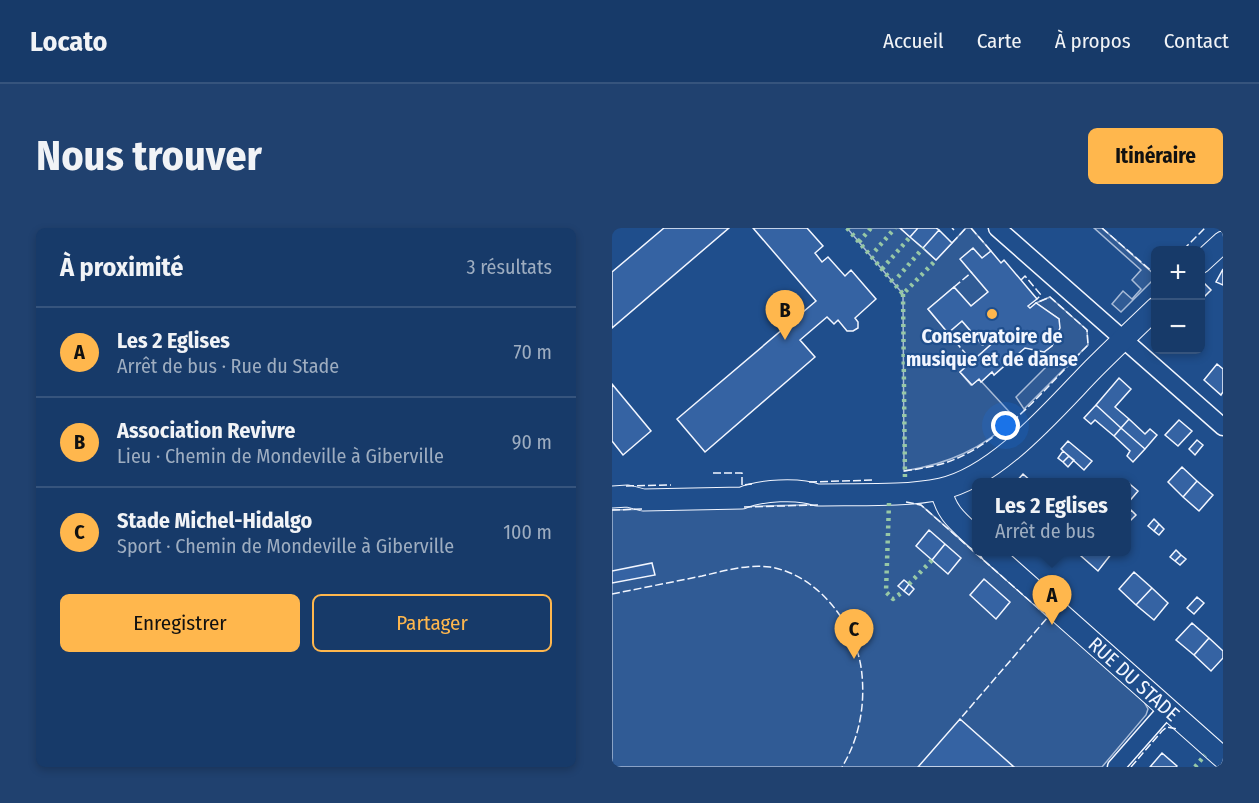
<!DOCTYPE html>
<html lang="fr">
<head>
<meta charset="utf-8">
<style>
  body { margin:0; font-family:"Fira Sans Condensed",sans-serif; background:#20416f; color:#f1f3f6 }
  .controls { position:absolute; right:18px; top:18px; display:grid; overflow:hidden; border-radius:9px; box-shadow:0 3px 9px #0003 }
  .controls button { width:54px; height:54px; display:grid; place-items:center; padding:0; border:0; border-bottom:2px solid #36547d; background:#173a69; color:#f1f3f6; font:30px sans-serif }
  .you { position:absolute; left:394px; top:198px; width:21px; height:21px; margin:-15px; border:4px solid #fff; border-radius:50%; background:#1a73e8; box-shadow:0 0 0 9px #1a73e833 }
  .badge { display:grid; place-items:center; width:39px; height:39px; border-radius:50%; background:#ffb74d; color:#111; font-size:20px; font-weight:700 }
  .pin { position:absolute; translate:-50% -50px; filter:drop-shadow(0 2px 3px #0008) }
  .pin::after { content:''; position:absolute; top:32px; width:21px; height:18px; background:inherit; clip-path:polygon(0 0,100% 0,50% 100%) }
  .popup { position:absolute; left:360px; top:250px; width:159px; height:78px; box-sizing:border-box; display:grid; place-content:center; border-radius:9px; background:#173a69; filter:drop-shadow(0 2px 4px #0005); font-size:20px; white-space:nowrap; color:#9eadc0 }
  .popup b { font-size:22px; color:#f1f3f6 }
  .popup::after { content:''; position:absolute; left:50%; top:100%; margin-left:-12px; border:12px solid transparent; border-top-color:#173a69 }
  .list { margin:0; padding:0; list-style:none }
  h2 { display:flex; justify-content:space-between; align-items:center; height:78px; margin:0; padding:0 24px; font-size:26px }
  h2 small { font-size:20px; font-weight:400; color:#9eadc0 }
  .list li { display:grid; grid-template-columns:39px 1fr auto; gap:18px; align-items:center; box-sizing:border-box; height:90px; padding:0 24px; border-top:2px solid #36547d }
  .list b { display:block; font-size:22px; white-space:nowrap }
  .list p { margin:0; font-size:20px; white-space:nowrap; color:#9eadc0 }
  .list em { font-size:20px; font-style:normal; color:#9eadc0 }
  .actions { display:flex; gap:12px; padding:18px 24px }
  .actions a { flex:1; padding:14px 0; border:2px solid #ffb74d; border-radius:9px; text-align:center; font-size:21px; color:#ffb74d }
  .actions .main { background:#ffb74d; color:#111 }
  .map { position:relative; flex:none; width:611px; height:539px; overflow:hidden; border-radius:9px }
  header { display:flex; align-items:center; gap:36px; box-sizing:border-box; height:84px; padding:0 30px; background:#173a69; border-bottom:2px solid #36547d }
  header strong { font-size:28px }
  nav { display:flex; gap:33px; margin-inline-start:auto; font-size:21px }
  .intro { display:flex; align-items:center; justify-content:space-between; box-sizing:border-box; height:144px; padding:0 36px }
  h1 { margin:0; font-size:42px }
  .button { padding:15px 27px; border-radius:9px; background:#ffb74d; color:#111; font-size:21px; font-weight:700 }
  main { display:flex; gap:36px; padding:0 36px }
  aside { flex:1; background:#173a69; border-radius:9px; box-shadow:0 3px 9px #0003 }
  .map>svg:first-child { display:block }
  .green { fill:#305b95; stroke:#a8bbd7; stroke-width:1.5 }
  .building { fill:#3563a3; stroke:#f2f6ff; stroke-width:1.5 }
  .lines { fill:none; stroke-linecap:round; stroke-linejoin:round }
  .minor-casing { stroke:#f2f6ff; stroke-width:19 }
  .tertiary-casing { stroke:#f2f6ff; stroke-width:23 }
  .minor { stroke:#1f4e8c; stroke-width:16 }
  .tertiary { stroke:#1f4e8c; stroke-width:21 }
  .hedge { stroke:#97c8a6; stroke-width:4.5; stroke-dasharray:3 4.5; stroke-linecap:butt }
  .fence { stroke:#f2f6ff; stroke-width:1.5; stroke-dasharray:8 3; stroke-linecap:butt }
  .poi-dot { fill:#ffb74d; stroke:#1f4e8c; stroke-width:2 }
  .labels { text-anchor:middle; stroke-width:4.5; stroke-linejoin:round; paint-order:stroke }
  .poi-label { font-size:20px; font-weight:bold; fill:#f2f6ff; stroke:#1f4e8c }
  .street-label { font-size:20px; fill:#f2f6ff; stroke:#1f4e8c }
</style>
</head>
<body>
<header>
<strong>Locato</strong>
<nav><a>Accueil</a><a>Carte</a><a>À propos</a><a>Contact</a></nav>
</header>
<div class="intro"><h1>Nous trouver</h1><a class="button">Itinéraire</a></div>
<main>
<aside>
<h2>À proximité<small>3 résultats</small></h2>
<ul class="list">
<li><span class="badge">A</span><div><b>Les 2 Eglises</b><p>Arrêt de bus · Rue du Stade</p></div><em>70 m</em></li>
<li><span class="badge">B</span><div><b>Association Revivre</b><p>Lieu · Chemin de Mondeville à Giberville</p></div><em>90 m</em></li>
<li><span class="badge">C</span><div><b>Stade Michel-Hidalgo</b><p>Sport · Chemin de Mondeville à Giberville</p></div><em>100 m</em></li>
</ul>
<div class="actions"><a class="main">Enregistrer</a><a>Partager</a></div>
</aside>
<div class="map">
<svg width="611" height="539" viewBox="0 0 611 539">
  <rect width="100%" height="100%" fill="#1f4e8c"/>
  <path class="green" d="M235,0H288L324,32L354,0H359L379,23L376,64L359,78L342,59L316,81L336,105L350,93L370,117L389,102L392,105L348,144L359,157L367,151L403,190C370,221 336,236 292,243L291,66Z
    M482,0H490L543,47V50L509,84L500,76L511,63L520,71L529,61L520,52L529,42Z
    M438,69L475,102L476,117L412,181L404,169L440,133L432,124C443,116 448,104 447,91L424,75Z
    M298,274L309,277L531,472L536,481L534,487L490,539H0V282Z"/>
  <path class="building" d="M52,0H117L0,100V44Z
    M141,0H195L211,18L203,25L210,34L216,29L233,48L239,42L264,71L243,90L246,94V100L241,103H235L226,92L222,96L215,89L188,112L203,129L93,224L65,191L204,73Z
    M288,0H306L298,9Z
    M306,0H324L327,2L311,20L298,9Z
    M327,2L340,15L324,32L311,20Z
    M361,20L370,30L379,23L389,35L392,32L425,71L416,78L418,80L424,75L447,91L448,100L440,118L432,124L413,120L382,147L380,144L369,154L367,151L360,157L348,144L392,105L389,102L371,117L350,93L336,105L316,81L342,59L359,78L376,64L348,31Z
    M611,41V57L604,54Z
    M589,52L599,62L588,73V53Z
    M605,136L611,141V164L609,167L592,152Z
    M507,150L519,161L503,179L517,191L509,200L484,177Z
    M0,156L39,203L11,227L0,213Z
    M484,177L509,200L502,208L483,192L479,196L472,190Z
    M517,191L533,206L538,201L545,207L533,221L509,200Z
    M567,192L580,203L566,218L553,207Z
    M509,200L533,221L521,234L515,228L518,223L502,208Z
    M585,212L591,217L583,227L577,221Z
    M456,213L480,233L472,242L449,221Z
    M451,223L457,228L451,234L446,230Z
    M457,228L462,232L456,239L451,234Z
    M570,239L585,253L571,269L556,254Z
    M411,246L421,255H403Z
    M513,252L526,263L515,276V255H510Z
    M585,253L601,267L587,283L571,269Z
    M519,282L524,287L518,293L515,290V287Z
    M542,291L547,296L542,303L536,298Z
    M547,296L552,301L547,307L542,303Z
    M317,302L333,316L320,332L304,318Z
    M333,316L349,330L336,346L320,332Z
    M564,322L569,327L563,333L558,329Z
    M473,324H498L500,325L486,343L469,328Z
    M569,327L574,331L568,337L563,333Z
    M40,335L43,347L0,355V343Z
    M522,344L540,360L524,377L507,361Z
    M372,351L398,374L384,391L358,367Z
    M292,352L297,356L292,363L286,358Z
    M297,356L302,361L297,367L292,363Z
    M540,360L556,375L542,392L524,377Z
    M585,369L592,375L582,386L575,380Z
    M580,395L597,410L582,427L564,412Z
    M597,410L611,423V430L599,443L582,427Z
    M348,491L402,539H306Z
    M550,525L565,538L564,539H538Z"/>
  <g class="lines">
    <g class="minor-casing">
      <path id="minor" d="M385,0L611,199
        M504,539L555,481"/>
    </g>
    <g class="tertiary-casing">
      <path id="tertiary" d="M588,35L611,14
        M329,261C334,286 347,294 365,311
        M0,269L16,268L31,272L130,270C148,262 187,260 205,267C243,266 291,269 329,261C385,249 442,181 481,141C502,120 523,100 544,80
        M379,324L611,530"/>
    </g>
    <use href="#minor" class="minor"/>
    <use href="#tertiary" class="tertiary"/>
    <path class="hedge" d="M235,0L291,66L324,32
      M247,14L259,0
      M263,23L283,0
      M270,41L298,9
      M286,49L311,20
      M291,66L293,253
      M277,275L274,364L281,371L292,363
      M297,356L320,332
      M583,539L593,527"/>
    <path class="fence" d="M340,0L342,2
      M359,0L379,23
      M490,0L544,47
      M340,15L354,0
      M571,22L593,0
      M409,52L413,48L429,67L425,71
      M342,59L360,44
      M336,105L360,133
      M292,243C306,241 320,239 333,235C390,216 435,158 476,117L475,102L438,69L424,75
      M101,245H130V257L140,256
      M197,254L262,252
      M14,258L59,257
      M294,274L309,277L436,389L348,491
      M132,279L207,277
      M0,282L30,281
      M0,366C30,360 60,354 90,348C112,343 135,336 158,339C207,347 246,399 250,447C253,479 247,511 230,539
      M519,539L550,503L555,499L565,501"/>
  </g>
  <circle class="poi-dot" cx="380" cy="86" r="6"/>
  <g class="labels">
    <g class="poi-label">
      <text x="380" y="115">Conservatoire de<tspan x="380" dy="23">musique et de danse</tspan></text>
    </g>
    <g class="street-label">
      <text transform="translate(522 451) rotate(42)" y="7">RUE DU STADE</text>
    </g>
  </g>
</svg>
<div class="controls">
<button>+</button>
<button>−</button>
</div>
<div class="you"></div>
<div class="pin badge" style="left:440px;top:397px">A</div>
<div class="popup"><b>Les 2 Eglises</b>Arrêt de bus</div>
<div class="pin badge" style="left:173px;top:112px">B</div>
<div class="pin badge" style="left:242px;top:431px">C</div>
</div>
</main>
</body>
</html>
